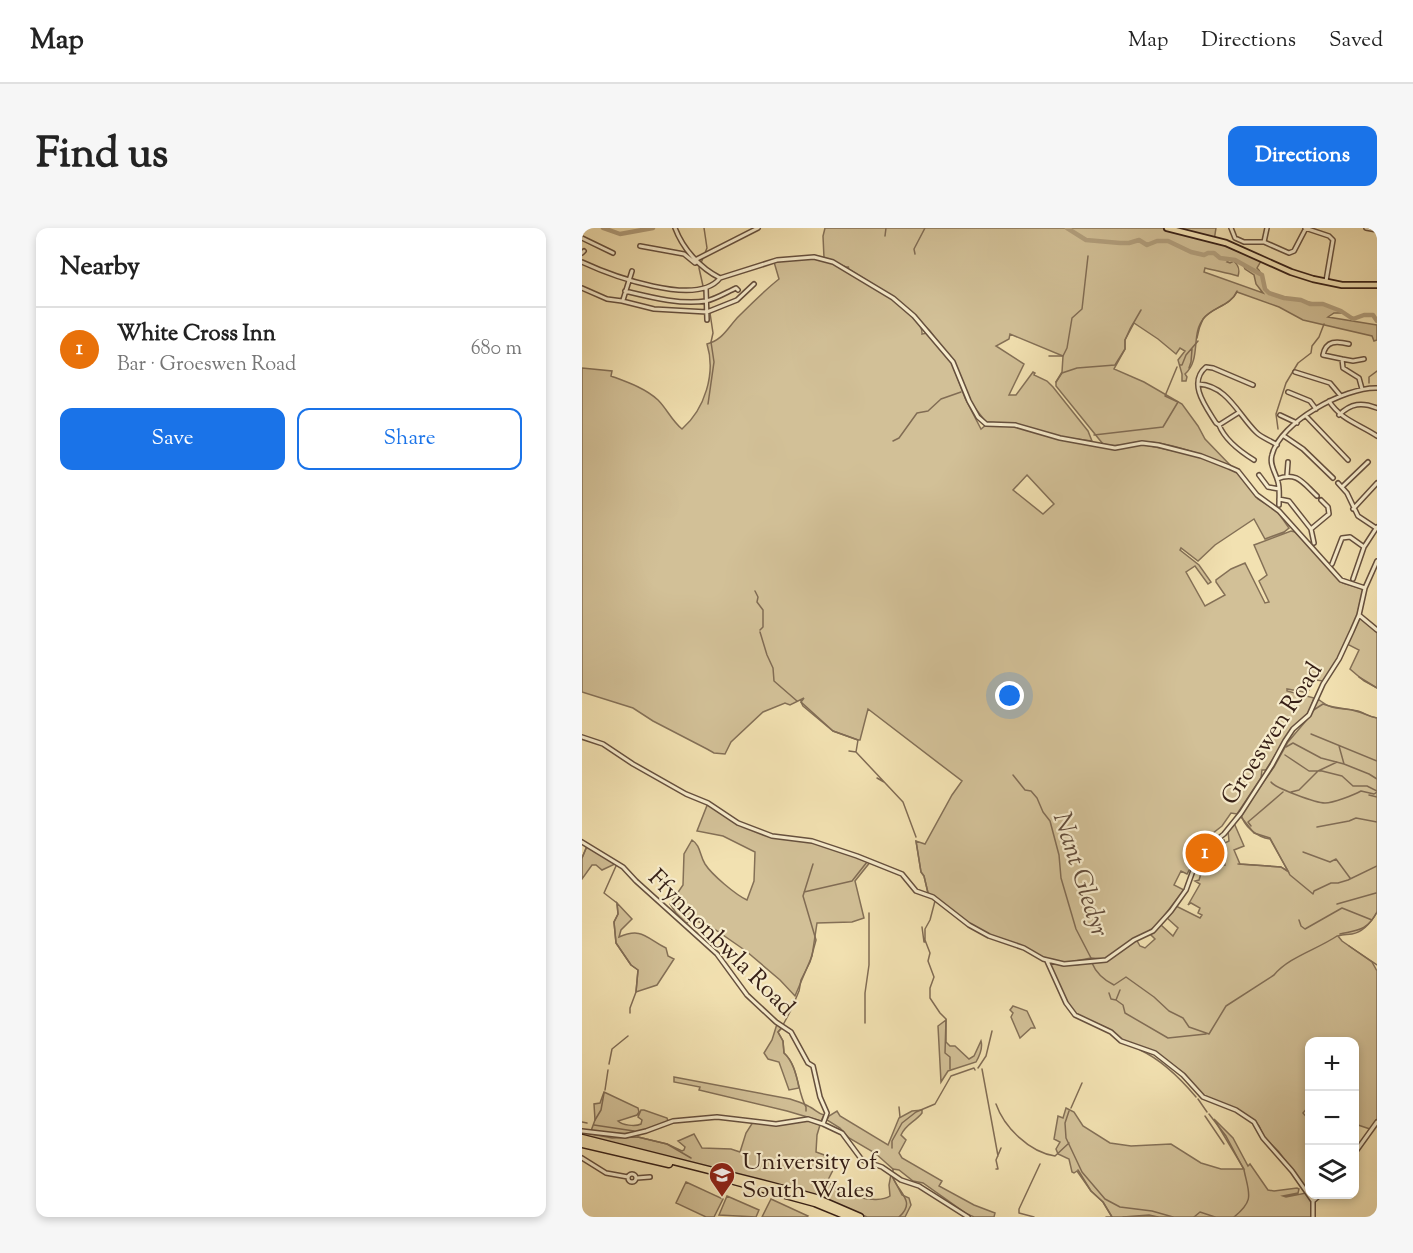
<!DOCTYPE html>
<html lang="en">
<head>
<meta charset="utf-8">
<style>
  body { margin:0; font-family:"Sorts Mill Goudy",serif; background:#f6f6f6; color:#222 }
  .controls { position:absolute; right:18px; bottom:18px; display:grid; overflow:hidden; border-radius:12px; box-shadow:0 3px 9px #0003 }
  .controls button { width:54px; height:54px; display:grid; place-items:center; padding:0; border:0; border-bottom:2px solid #e0e0e0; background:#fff; color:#222; font:30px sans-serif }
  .you { position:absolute; left:428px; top:468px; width:21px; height:21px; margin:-15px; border:4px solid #fff; border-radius:50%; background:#1a73e8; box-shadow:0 0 0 9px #1a73e833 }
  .badge { display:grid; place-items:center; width:39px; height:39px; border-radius:50%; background:#1a73e8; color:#fff; font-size:20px; font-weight:700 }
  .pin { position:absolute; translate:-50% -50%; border:3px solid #fff; box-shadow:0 2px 6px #0006 }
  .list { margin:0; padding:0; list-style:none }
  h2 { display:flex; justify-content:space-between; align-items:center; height:78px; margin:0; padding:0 24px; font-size:26px }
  h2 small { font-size:20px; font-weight:400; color:#767676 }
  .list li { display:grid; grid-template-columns:39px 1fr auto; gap:18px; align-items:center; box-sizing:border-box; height:84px; padding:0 24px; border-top:2px solid #e0e0e0 }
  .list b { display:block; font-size:22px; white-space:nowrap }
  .list p { margin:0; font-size:20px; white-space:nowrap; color:#767676 }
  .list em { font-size:20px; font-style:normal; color:#767676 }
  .actions { display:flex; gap:12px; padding:18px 24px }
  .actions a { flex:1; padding:14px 0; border:2px solid #1a73e8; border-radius:12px; text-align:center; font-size:21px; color:#1a73e8 }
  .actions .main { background:#1a73e8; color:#fff }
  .icon { flex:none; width:33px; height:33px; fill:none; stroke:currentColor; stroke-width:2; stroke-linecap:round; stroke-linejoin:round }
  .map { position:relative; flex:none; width:795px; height:989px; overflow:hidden; border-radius:12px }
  header { display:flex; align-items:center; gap:36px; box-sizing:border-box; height:84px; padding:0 30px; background:#fff; border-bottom:2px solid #e0e0e0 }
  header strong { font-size:28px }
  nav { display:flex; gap:33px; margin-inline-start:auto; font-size:21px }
  .intro { display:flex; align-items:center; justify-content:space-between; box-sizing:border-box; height:144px; padding:0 36px }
  h1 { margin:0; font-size:42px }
  .button { padding:15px 27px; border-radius:12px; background:#1a73e8; color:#fff; font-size:21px; font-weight:700 }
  main { display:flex; gap:36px; padding:0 36px }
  aside { flex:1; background:#fff; border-radius:12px; box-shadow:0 3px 9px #0003 }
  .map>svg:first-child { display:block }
  .green { fill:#d2c097; stroke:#847057; stroke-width:1.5; fill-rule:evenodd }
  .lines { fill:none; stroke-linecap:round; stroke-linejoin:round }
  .stream { stroke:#816c54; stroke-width:1.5 }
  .river { stroke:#b29f7d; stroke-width:4.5 }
  .minor-casing { stroke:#66503e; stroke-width:6 }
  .major-casing { stroke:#372017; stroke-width:8 }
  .highway-casing { stroke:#372017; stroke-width:9 }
  .minor { stroke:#f7eccc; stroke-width:3 }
  .major { stroke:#f2e1b1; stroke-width:4.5 }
  .highway { stroke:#f2e1b1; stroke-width:6 }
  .labels { text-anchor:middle; stroke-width:4.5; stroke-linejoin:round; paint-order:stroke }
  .street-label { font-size:24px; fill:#372017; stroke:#f7eccc }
  .poi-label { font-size:24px; fill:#372017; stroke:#f7eccc; text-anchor:start }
  .water-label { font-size:26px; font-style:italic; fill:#624c3b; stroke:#f7eccc }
</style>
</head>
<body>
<header>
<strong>Map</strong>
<nav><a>Map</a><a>Directions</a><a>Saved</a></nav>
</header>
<div class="intro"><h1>Find us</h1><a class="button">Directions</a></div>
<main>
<aside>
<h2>Nearby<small></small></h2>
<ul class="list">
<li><span class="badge" style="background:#e8710a">1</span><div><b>White Cross Inn</b><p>Bar · Groeswen Road</p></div><em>680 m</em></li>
</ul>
<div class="actions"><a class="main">Save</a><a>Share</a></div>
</aside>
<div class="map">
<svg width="795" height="989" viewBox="0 0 795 989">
  <rect width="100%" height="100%" fill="#f2e1b1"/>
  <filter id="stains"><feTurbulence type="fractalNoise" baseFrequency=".00333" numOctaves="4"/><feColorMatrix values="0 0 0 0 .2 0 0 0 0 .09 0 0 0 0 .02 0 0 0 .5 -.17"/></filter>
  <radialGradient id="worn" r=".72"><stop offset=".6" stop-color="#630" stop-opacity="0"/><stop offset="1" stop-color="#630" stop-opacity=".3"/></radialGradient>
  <path class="green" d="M243,0H634L632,13L679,33L675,40C682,46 679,54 683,62C689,70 728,74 739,76C746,77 754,81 761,85H752L746,89L795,97V112L792,113L790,108L721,92L697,79L655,64C648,78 631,79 622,90C608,106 620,131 603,146L605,149L604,153H600V146L596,132L603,123L598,120L594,126L576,111L552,95L543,112V121L532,141L562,154L600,176L616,198L623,211L650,239C624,228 596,217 568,214C551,212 537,221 521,216L474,158V154L480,144L481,128L428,106L427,111L414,118L442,136L427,167H434L451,144L453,145L452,147L465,153L471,159L506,203L510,213L478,209L430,196L404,194L389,175L373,136L348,103L315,71L265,40L267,39H264L242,30L241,8ZM648,31L661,36L663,41L672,47L674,56L681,65L622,44L623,40C635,43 645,45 656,48C658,42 657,38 652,33L648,35L645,34Z
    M232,30C240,32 248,34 255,37C272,46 342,85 340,106L345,105L370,135L383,170L399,201L404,197L436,199L526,220L559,216L616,228L651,242L660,249L676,271L695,283L707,300L702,304L683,311L672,291L633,317L616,333L599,320L598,322L617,337L629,354L626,356L613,338L604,344L623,378L643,367L634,354V352L649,341L663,335L683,375L687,374L677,353L685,347L672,317L709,303L713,304L761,355L781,361L775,388L757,429L741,453L734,452L726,463L722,464L705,461V463L732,470L727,484L709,501L684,542H680L679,550L655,586L649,585L640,598L626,609L629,614L619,621L605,646L599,643L592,657L602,662L575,697L561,707L550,711L531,727L523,731L509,730L483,735L466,732L438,717L412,709L386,695L346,665L342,648L339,644L334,613L343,616L370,567L380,553L286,481L278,512H276L251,503L221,478L219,474L222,470L208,477L203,475L181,484L149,514L143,526L132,525L125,521L71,493L51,480L0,464V140L30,143L29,148C45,154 63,160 76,172C85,181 90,193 100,201C123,181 134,145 125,116C141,112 146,99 157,88C170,75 183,62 197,51L192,34ZM445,247L472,276L461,286L431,262Z
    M777,389L795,403V460L782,453L768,441L777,422L765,416Z
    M736,471C755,486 758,477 777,484C784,486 787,489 795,490V684C790,693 781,704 770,706C765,707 762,706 756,708L760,713L790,734L795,743V892L788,901L773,896L772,814H728L727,878L721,885L727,892V965L697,924L682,909L677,898L670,891L654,881L620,867L603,846L575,825L538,811L527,801L494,786L486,775L467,736L469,735L493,737L527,732L554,711L558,718L563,720L573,711L568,706L579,697L591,708L596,700L585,690L594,678L618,690L620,687L616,685L618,680L609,675L606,677L618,656L613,653L617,652L621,639L643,637L641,627L635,629L628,618L637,612L638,614L642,612L643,615L647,613L646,603L652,595L662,618L652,622L658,636L699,639L706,643L688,611C675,609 662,599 659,586L692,539L706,514L728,488Z
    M126,575L153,593L190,608L230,613L289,633L273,653L282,690L270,694L235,695L230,728L213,768L198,752L164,723L125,696L113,693L104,695L94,685L88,676L101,657L102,626L110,612C119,618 117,626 123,636C130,647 154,667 165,672L172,653L173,624L141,608L115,603Z
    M5,618L33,636L20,642L14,637H10L0,651V630Z
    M35,675L50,691L39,702L37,709C60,699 64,710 84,720L86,728L92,731L75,757L54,764L56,742L49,737L34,715L32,694L36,686Z
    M431,778L445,783L453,800H449L438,810L429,789L431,785L428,782Z
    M364,792V814L368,818H373L387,831L392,828L399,813C401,820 398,827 394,834L366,843L359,854L356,798Z
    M195,796L200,799L196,804L201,813L202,825C211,833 215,849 217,860L207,862L197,834L186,831L182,825L190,812Z
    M92,849L208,871C214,873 222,875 228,879C234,882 235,885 242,887L239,893L205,883L117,862L118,859L92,854Z
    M22,864L56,880L57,884L55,887L36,893C40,897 53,899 59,896L60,892L56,889L59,882H62L85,890L86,893C63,908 35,907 9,903L13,892L12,876L18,875Z
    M484,880L492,884L501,898L528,915L549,918L589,916L619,935L639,941H662L632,891L651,910L666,938L668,936L686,962L692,963L715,960L717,961L716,965L701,968L704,969L724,965L729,974L730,989H530L521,974L509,963L495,943L492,945L490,944L487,931L476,926L474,921L478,914L472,911L476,888L481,890Z
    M340,882V885C333,894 324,896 319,907L324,912L317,925L320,930L360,953L357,958L392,977L413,985L412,989H392L385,986L341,955L331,953L317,942L311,941L293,925L267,910L258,900L245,892L247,888L255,883L258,888L306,917L317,890L330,883Z
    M224,892L238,897L235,907L234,924L245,928L253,934V938L246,952C252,967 296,977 308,968L307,957L309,946L320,967L327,970L329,977L323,989H285L248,973L218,962L0,908V904L30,910L56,909L85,916L100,923L102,922L103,919L96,913L112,906L120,920L149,921L158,924L164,905L171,894C189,897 206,897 224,892Z
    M104,954L141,971L132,989H124L94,975Z
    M145,968L177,982L174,989L137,987Z
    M189,971L226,988L225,989H180Z"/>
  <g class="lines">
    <path class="stream" d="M303,8L304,0
      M333,26L332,21L343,0
      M121,58L117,40L125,20L122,0
      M615,110C616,104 618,97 621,91C630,79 649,78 655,63
      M467,128H481L485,120L490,90L500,81L506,28
      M598,137H600L604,127L616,113
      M607,140L609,134L610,121
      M474,154L480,145L495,140L533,137L543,121V112L548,101L559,82
      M787,155V149L795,143
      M126,176L132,134L129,114L131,105L128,85
      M696,201L694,186L704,155L716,135L729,125L730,118L737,109L742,96
      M512,207L581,199L596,174L583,168L595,139
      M311,213L317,210L335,185L346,183L359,171L379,164
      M173,363L176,369L175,374L181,382V399L178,402
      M178,404L185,427L191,440L192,453L215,473
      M777,449L795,460
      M219,474L251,503L276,512L274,524L321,574L334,609
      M730,483L741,476C755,481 763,480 776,483C783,485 787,489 795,490
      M729,506L795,533
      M757,518L762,536
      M704,519L711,515L739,530L762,536L787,546L795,551
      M267,523L274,524
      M703,527L727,543H740L760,548L771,558H785L795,563
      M431,547L443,562L449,563L455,570L461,584L468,593L477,627L479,650L494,701L509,730
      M295,550L302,554
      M689,554C693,560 734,575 743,575C751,575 772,567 779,563L792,566L795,564
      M709,564L717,562L736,543L755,534
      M787,567L795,569
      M659,589L672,605L688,610L708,647L731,666L732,663L749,655H756L766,652L795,638
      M669,598L666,594L701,564
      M735,599L767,593L774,590L795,594
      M334,613L339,644L342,648L346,665
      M721,624L748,634L754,631L768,650
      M0,630L5,618
      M656,636L699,639L705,643
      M34,638L22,665L35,675L36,686L32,694L34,715L49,737L56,742L54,764L48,780V785
      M222,664L270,653L285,634
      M353,673L348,692L343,701V712L348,725L346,733L352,749L348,760V770L358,785L364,791L363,825L368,829V841
      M755,676L794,665
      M717,692L719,698L723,701L760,680L790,692
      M340,699L342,714H343
      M758,706C775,702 785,703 795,684
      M767,718L795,737
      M510,735C514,745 522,752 532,757L544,749L572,769L587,783L601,790L607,799L627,806L644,778L692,747C707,729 734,722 755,708
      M538,762L534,772L541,777L543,785L586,810L624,806
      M527,765L529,771L534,772
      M283,795V765L287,737V685
      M201,797L209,782L217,763L219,752L228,734L234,712L221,668L231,636
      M200,800L196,804L201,813L202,825C217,838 215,864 224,879V883
      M558,822C580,832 598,850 614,869
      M27,836L30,821L46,808
      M396,840L404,828L410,803
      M400,841L416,928
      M23,862L26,842
      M616,871L625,884
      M414,876C422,899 447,924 473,928L487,915
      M317,879L318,889
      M489,880L500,855
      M487,883L483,895L484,910L500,944L523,971L538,979L570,983L591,989
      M627,886L644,908L661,940
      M623,888L642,916
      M13,892L19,882L22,865
      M0,894L5,895
      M12,897L52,903
      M56,909L85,916L109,930
      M310,920V913L320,895L334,884L353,876L369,848L392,840L393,842
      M414,941H416L414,932L419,920
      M496,942L509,963L521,974L530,989
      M311,943V941
      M311,950C318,966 334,974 317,989
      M772,951L773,952
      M452,989L437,985V981L458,936
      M524,989H529
      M541,989L567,987L576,989
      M612,989L618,984L633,989
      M652,989C673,972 667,966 662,942"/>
    <path class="river" d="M21,0L38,6L71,0
      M485,0L504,12L538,15H547L557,12L565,17L575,13H586L609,24L622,27L626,25H632L638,30L653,32L680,47L683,61L687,65L702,70L719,72L728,76H741L759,83L771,91L782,87H791L795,93"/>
    <g class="minor-casing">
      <path id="minor" d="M93,0C101,21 118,40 138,50
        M649,0L653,10L662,14H682L707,25L712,23L724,0
        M723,0L747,8L751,12L744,53
        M784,0L795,2
        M0,10L31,25
        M682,14L685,0
        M58,18L102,26L113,35L115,34
        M0,25L2,23
        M113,32L176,0
        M0,34C28,47 115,80 138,50
        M138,50L195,32L232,29L251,34L311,70L332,88L371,134L387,173L396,189L404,196L433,197L478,210L533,220L560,215L576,217L619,228L647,239L656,243L675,267L697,283L759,352L783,360
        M0,60L25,71L40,73L72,81L125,84L155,72L172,56
        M124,60L125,92
        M43,63C68,69 98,77 124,73C134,71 145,64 154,60L156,62
        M41,72L50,43
        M767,116C755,113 744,112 741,127L760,131L761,140L777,150L780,161
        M760,131L771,133L782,131
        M713,144L748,155L758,167
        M617,156C645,158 656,186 674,204C680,210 688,212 695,217
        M706,164L728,173L734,181
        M747,173C759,192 777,196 795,208
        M656,185L637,197L634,195C624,179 605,155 624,139L631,140L671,157
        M698,187L715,195
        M757,187C769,175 780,174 795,180
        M724,188L766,232
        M637,197C643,212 659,224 672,232
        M702,208L721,221L751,250
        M677,247L686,259L697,261
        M705,247L706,234
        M695,251C715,243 721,255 735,268
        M756,255L765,265L776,288L794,300
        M760,259L786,234
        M697,271L707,273L729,301L732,315
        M697,277C697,270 698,261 696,254C694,245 687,237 690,227C698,194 763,159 795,160
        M771,281L795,255
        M729,301L747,286L746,279L739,272
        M750,336L760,310L768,309L782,319
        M771,351L782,319L795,299
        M777,387L795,402
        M0,509L21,516L51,536L104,566L126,575L156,595L190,608L230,613L275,628L320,646L334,663L351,669L387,697L407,708L442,720L461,731L482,736L524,732L552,712L571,703L589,683L604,662L617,626L642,606L659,585L690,537L703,513L711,501L727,487L741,456L757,431L770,403L777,387L783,360L795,333
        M0,614L41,639L54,653L135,726L165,767L194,794L209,804L226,835L231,838L238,869L245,885L241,896L226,891L194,896L135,889L91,893L64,903L43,908L0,903
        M465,733L484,775L493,787L529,804L539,813L573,825L601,847L621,869L654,882L672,894L681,910L710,943L731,973
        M241,896L260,905L280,932L300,939L319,952L337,958L386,989
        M772,926L795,894
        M0,930L24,945L46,949
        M46 950a4 4 0 1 1 8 0a4 4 0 1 1-8 0Z
        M55,950L68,949
        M731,989V973L739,966"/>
    </g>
    <g class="major-casing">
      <path id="major" d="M585,0L644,15L709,44L731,51L760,57H795"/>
    </g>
    <g class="highway-casing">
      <path id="highway" d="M0,910L194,959L234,970L278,989
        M0,916L87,936
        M152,953L233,975L267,989"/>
    </g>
    <use href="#minor" class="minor"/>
    <use href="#major" class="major"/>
    <use href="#highway" class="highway"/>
  </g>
  <defs>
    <g id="university-pin" transform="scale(1.35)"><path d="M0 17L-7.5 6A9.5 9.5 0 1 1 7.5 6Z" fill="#8f2418" stroke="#f7eccc"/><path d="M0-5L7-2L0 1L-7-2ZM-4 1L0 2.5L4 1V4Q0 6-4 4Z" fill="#fff"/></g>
  </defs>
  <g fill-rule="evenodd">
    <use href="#university-pin" x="140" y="947"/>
  </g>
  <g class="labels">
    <g class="street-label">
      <text transform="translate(689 505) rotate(-57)" y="8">Groeswen Road</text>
      <text transform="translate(140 714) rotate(45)" y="8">Ffynnonbwla Road</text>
    </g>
    <g class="poi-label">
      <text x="160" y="941">University of<tspan x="160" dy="28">South Wales</tspan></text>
    </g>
    <g class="water-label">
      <text transform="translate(500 646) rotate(72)" y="9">Nant Gledyr</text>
    </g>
  </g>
  <rect width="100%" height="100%" filter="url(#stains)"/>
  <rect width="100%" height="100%" fill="url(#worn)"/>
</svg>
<div class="controls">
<button>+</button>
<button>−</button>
<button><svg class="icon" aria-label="layers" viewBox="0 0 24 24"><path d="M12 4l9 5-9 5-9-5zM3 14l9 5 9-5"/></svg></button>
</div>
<div class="you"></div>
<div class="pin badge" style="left:623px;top:625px;background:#e8710a">1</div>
</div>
</main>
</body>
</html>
